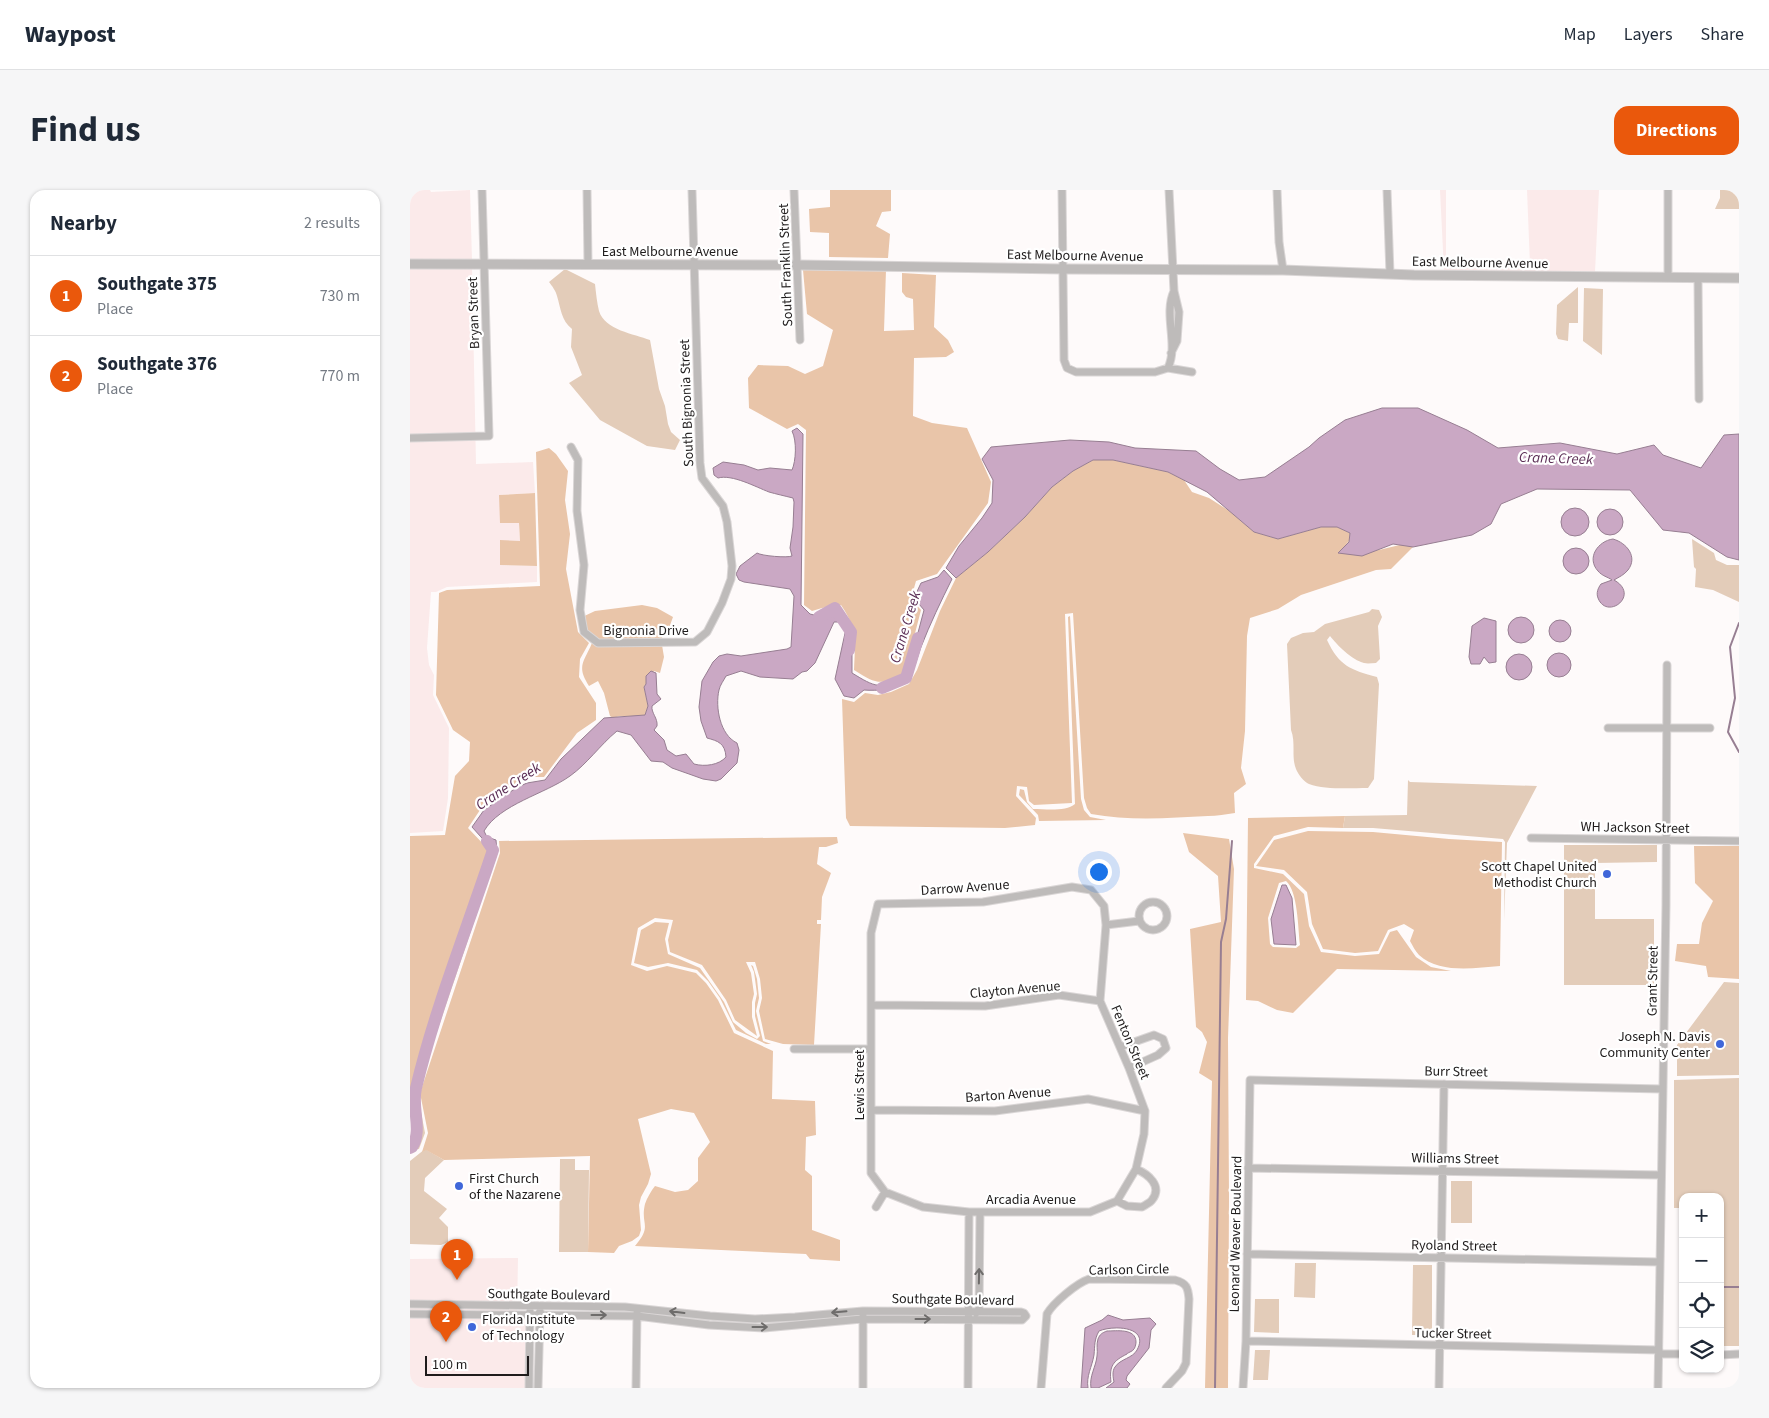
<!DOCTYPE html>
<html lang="en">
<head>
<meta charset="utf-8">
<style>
  body { margin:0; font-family:"Source Sans 3",sans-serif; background:#f6f6f7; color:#1f2937 }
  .controls { position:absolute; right:15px; bottom:15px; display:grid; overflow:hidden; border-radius:10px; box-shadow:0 1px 4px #0004 }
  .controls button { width:45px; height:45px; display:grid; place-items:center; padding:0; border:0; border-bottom:1px solid #e0e1e3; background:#fff; color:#1f2937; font:25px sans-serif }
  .scale { position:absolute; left:15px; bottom:12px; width:104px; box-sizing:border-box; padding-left:5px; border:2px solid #1f1c1c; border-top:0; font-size:14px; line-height:18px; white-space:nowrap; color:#1f1c1c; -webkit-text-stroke:4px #fff; paint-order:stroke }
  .you { position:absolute; left:688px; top:681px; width:18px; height:18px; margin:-12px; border:4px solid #fff; border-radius:50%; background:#1a73e8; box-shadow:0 0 0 8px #1a73e833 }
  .badge { display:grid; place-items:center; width:32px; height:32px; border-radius:50%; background:#ea580c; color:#fff; font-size:16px; font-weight:700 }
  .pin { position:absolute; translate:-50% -41px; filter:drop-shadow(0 1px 2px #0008) }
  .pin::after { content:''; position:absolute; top:26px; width:18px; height:15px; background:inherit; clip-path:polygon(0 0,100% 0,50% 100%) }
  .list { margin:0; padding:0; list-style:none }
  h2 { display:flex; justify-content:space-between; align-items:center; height:65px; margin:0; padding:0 20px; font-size:21px }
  h2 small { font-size:16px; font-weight:400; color:#747a83 }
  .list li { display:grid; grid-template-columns:32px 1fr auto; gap:15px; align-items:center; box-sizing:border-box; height:80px; padding:0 20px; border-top:1px solid #e0e1e3 }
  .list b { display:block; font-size:19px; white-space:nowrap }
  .list p { margin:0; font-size:16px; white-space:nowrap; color:#747a83 }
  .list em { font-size:16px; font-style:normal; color:#747a83 }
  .icon { flex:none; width:28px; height:28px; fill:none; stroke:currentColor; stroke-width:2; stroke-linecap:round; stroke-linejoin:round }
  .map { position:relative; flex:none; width:1329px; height:1198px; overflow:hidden; border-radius:15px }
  header { display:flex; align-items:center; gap:30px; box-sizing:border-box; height:70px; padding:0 25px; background:#fff; border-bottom:1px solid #e0e1e3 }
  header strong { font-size:24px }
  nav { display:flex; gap:28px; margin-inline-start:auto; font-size:18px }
  .intro { display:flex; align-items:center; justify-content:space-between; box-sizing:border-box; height:120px; padding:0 30px }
  h1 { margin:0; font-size:35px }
  .button { padding:12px 22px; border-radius:15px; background:#ea580c; color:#fff; font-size:18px; font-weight:700 }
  main { display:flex; gap:30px; padding:0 30px }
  aside { flex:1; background:#fff; border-radius:15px; box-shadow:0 1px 4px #0004 }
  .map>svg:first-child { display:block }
  .built { fill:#fbeaea }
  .green { fill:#e3ccb9 }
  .forest { fill:#e9c5a9; fill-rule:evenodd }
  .water { fill:#caa8c4; stroke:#977e92 }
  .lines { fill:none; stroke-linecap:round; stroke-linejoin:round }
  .stream { stroke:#977e92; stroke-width:2 }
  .river { stroke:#caa8c4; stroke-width:12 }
  .minor-casing { stroke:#dad6d6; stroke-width:9 }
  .tertiary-casing { stroke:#dad6d6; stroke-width:11 }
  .minor { stroke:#bebbba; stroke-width:7 }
  .tertiary { stroke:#bebbba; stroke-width:9 }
  .oneway { stroke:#6e6c6b }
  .poi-dot { fill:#4067d9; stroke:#fff; stroke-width:2 }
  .labels { text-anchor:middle; stroke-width:4.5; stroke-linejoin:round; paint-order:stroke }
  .street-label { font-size:14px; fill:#1f1c1c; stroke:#fff }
  .poi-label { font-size:14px; fill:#1f1c1c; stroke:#fff; text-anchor:end }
  .water-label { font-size:15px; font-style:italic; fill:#5b2e55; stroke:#fff }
</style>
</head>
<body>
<header>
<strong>Waypost</strong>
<nav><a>Map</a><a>Layers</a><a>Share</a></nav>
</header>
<div class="intro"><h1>Find us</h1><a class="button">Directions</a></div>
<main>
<aside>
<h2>Nearby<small>2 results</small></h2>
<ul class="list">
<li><span class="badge">1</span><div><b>Southgate 375</b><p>Place</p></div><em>730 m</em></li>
<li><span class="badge">2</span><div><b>Southgate 376</b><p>Place</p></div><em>770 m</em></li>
</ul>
</aside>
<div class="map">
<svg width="1329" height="1198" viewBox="0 0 1329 1198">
  <rect width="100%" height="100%" fill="#fefafa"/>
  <path class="built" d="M0,0H20L21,2L60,0L62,70H0Z
    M1030,0H1036V74L1039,75L1118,78L1120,75L1117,0H1189L1185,82L1034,81Z
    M0,78H62L66,274L123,272L125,303L89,305L109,333L110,351H90V375L127,376V392L37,397L26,402H21L17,458L19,475L24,485L23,505L39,538L38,608L33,641L0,643Z
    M108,1068L107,1125H124L123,1198H0V1069Z"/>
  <path class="green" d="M1310,0H1329V19H1305L1310,8Z
    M155,79L185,94C186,103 187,113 189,121C195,140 224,144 240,150L249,199L255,216L258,234L261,242L270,250L265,260L237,256L190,230L159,193L172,185L161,157L162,139C151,130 151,119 147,106C146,101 142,96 139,92Z
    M1168,97V133H1159L1158,151L1148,149L1146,144L1147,115Z
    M1174,98L1193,99L1192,165L1173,151Z
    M1282,349L1304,363L1306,370L1317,375H1329V412L1303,400L1285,397L1286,379L1284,377Z
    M962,419L969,420L972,427L968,436L970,469L966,473C962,473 958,474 954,473C942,470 927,455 920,446L917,450C929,476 941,480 967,487L969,494L964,589L958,598C941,598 915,600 899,594C894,592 888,584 886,579C881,567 886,552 881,540L877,454L881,448L893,443L904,442L915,434L959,422Z
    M998,590L1000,592L1127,596L1097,653L1094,731L1095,652L1093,649L963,638H933L935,626L997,625Z
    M1154,655H1247V672L1185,673V729H1244V795H1154Z
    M82,664H87L7,901L15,943L9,959L0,960V954L4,949L3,906L15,858Z
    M1314,792L1329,793V885L1267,886V855Z
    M1329,888V1156H1313L1312,1132H1310V1007H1273V1018H1264V890Z
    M15,959L34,970L15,988L14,1001L37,1019L29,1028L38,1037V1052L31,1055L0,1054V971Z
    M150,969H165V980H179L178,1062H149Z
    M1041,991H1062V1033H1041Z
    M885,1073H906L905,1108L884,1107Z
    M1003,1075H1022V1143L1020,1145H1002Z
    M845,1109H869V1143L844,1142Z
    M845,1160H860L858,1190H843Z"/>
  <path class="forest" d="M420,0H481V21L472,22L466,36L480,44L478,68L419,67V43L400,42L399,19L420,17Z
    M393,80H476L474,141L504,140L503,109L496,107L492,102V83L526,85L524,137L538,150L544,162L536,167L504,168L503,226L522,233L557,238L581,292L578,313L527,384L506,391L501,409L511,420L494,486C469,495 466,494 444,480C445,452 448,440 431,415L412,418L402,421L394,415L396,240L388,234L377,239L339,218L338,188L348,175L378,176L395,184L413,176L423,140L397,124Z
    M139,258L146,264L158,281L155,310L160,344L156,379L168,442L179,453L170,469L169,487L186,513V530L167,543L134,587H116L72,617L58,638L78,659V664L12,857L0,905V949V646L35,645L45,586L59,571L60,552L43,540L26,505L29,403L37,400L130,396L126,262Z
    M683,270H703L758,282L774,290L782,302L799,308L821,322L844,342L868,349L911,337H927L940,343L939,351L929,363L969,360L1002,352L1003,357L981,379L966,380L891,405L868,419L840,428L837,446L835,541L831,578L836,594L824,603L825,623C816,624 807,626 798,626C760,628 719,631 681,624L677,618L674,608L663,423L655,424L662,613L624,615L619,611L617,597L607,596L606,606L626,628L625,635L595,638L440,636L436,628L432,509L444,512L455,503L468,505L481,502L499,494L507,480L530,421L546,388L578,362L615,327L642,297L663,281Z
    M125,303L127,376L90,375V350L110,351L109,333H90L89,305Z
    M232,415L247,418L263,427L259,438L251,449L254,467L250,483L244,481L234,497L238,516L235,525C224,528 214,524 203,528L200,526L194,503L188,491L179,496C166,476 174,472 182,453L170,441L168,429L185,421Z
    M660,426L671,609L674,620L680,627L696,630L629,631L628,625L609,605L610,599L614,600L617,612L623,619C635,619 656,622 665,614L658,427Z
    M935,626L933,638L898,637L864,646L844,674V678L873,684L894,704L899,736L911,762L945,766L969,764L980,742L987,740L1006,767L1021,777L1041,781L927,779L883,823L867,820L848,811L836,810L838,628ZM876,691C888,701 888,739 890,755L886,758L863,757L860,754L858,728L869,693Z
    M898,641L963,642L1039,649L1092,652L1090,776C1064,778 1030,784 1009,765C1005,761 1003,756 1000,751L1004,740L994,734L978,740L968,761L945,763L913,759L902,734L897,702L874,680L846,676L864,650Z
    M773,643L819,649L824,679L818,848L819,1008L818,1198H795L802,891L789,883L797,852L792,842L786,837L780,739L811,732L808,686L779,662Z
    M427,647L428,653L416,657H409L407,674L421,683L412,707L411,730H407V734H411L404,855L373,854L355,849L349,821L352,808L350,789L345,772H336L341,783L344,804L342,812V827L347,846L325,830L316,810L292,775L260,762L258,750L263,730L245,728L228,738L221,775L237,781L257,776L286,783L296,793L308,810L324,843L363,861L362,909L405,911L406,945L396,947L395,980L402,986V1040L430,1050V1071L400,1069L396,1064L225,1056C243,1035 230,1035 235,1014C237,1008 241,1001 245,996L265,1002L278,1000L288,991V968L300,952L284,923L261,919L228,929L241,984L238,994L231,1007L229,1015L231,1040L229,1046L222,1051L209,1056L204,1063L178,1062L180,966L34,970L16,960L12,962L18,943L10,903L90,663L89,651Z
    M1284,656H1329V789L1298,787L1296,776L1265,771L1267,754H1289L1292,733L1303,711L1285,693Z
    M245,732L259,733L255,749L258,764L290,778L314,812L323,832L336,843L347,849L350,846L345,826V813L347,804L344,782L341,775L343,776L347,789L349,808L346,821L353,851L361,854H356L326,840L310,808L298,791L287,780L258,773L238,777L224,773L231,740Z"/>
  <path class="water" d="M972,218H1008L1057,240L1088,258L1150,253L1207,264L1244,255L1253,265L1291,278L1314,245L1329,244V370L1317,367L1279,343L1253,340L1220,300L1127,299L1091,314L1081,334L1062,345L1003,357L983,354L952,366L928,363L939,352L940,343L927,337H911L868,349L844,342L797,302L758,282L703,270H683L663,281L642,297L615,327L578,362L546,388L536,378L549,356L572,328L582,313L583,290L572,269L581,257L660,250L699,252L725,258L786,261L810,279L829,290L855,287L899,257L909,248L935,230Z
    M387,238L393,244L391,415L400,424L408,426L415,421L430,419L438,432L442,447V483C465,497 470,500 496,488L514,420L504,408L511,393L528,387L534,380L542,389C531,411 520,434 511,457C507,467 505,480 498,489C490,500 466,501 454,500L444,508L434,506L425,489L437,434L434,432H424L405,473L397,481L392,482L383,489L350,487L331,481L316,486C314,490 310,495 309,500C305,517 310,545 327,553L329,560L327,573L311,589L306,591L293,589L279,584L262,578L253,572L241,571L221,545L207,541C190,555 177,574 160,586C135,604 90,614 74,641L77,647L86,650L87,663V664H82L80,657L62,637L74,620L106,598L117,593L135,590L151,569L194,528L235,525L238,516L234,497L236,494V486L241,481L246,483L247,504L251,509L242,516C241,523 248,528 247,536L244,540L254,550L257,560L266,566L276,564L284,574C295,577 309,575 316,567C315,553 308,551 297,548L291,531L289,517L292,491L303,472L309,466L317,464L331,466L377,459L381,457L384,406L380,399L334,392L329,390L326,384L330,376L347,363C352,366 377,368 382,366L380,358L383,337L384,312L383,308C375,306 366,304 359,302C346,297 322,284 308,288L304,285L303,278L313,272L334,275L348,280L360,278L382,280C386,271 387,251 382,241Z
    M1151 332a14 14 0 1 1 28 0a14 14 0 1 1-28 0Z
    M1187 332a13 13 0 1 1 26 0a13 13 0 1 1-26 0Z
    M1203,349C1217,353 1228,367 1218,380C1214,385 1209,387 1204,390C1231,405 1197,431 1188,408C1186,403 1188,398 1191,394L1202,390C1198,387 1192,386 1188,381C1176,368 1188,351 1203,349Z
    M1153 371a13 13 0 1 1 26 0a13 13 0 1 1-26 0Z
    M1098 440a13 13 0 1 1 26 0a13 13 0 1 1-26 0Z
    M1074,428L1086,431V472L1079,473L1074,467L1070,474H1061L1059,467L1062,436Z
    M1139 441a11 11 0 1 1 22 0a11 11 0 1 1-22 0Z
    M1137 475a12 12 0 1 1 24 0a12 12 0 1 1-24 0Z
    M1096 477a13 13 0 1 1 26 0a13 13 0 1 1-26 0Z
    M872,695H876L882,708L886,755L864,754L861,729Z
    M698,1125L713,1130L740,1128L746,1134L741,1140L739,1158L717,1186L716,1190L720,1194L717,1198H696L704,1192C703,1187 702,1181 705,1177C710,1169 723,1168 727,1160C740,1136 703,1135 689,1141C684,1150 685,1155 684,1165C682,1177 676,1186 678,1198H671L675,1138L692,1130Z
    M697,1141C706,1141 726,1138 726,1152C726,1154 725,1159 723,1160C723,1161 717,1163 717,1164C703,1171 699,1176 701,1192L688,1198H681C679,1186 686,1177 687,1166C688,1160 686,1155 688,1149C690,1144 692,1143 697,1141Z"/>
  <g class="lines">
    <path class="stream" d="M1329,433L1320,457L1325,508L1318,542L1329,562
      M1310,1097H1329
      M805,1198L811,752L816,729L822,651"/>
    <path class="river" d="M409,427L425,418L441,442L439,460
      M472,498L496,488L508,448
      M0,958L2,957C13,940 1,918 6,898C25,818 57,739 83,660L77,651"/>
    <g class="minor-casing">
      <path id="minor" d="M177,0L178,74
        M384,0L390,150
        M652,0L654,170L657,178L666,182H745L758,178L782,182
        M759,0L764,101L769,122L767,151L761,163
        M867,0L869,52L873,80
        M977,0L980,84
        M1258,0V87
        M1288,88L1289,209
        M758,178C769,154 753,125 764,101
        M0,248L79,246L72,0
        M161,257L168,270L167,321L174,375L170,420L174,442L188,453L285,452L297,442L312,413L321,389L322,376L317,332L313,316L292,288L290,273L282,0
        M1198,538H1300
        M1121,648L1329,651
        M662,697L681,700L694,716L696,735L690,811L719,878L735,921L734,944L726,979L707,1011L680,1022H559L513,1017L475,1002L461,983V743L468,714L573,712Z
        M729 726a14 14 0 1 1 28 0a14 14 0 1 1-28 0Z
        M696,735L729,731
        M462,815L575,816L649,805L690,811
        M710,857L744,845L753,849L756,858L748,865L719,878
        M384,859H461
        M462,920L585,921L678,909L735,921
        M838,978L1251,985
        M707,1011L717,1016L732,1017C735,1015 740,1013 742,1010C753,996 738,984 726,979
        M466,1017L475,1002
        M837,1064L1250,1072
        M0,1114L215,1117L300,1126L345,1129L385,1127L453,1121L611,1122L614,1123L616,1126L612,1130L452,1129L354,1138L299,1135L227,1126L0,1124
        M566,1123L569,1121L570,1022
        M453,1126V1198
        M836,1151L1249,1160
        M1249,1164H1273
        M1310,1165L1329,1164
        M119,1198L120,1121
        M128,1198L130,1121
        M226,1198L227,1123
        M558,1198L559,1022
        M631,1198L637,1124C643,1113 667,1093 679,1089L765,1090C777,1093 778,1098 779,1109L776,1173L772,1181L756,1198
        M833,1198L836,1151L840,890L1252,899
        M1029,1198L1034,894
        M1248,1198L1256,715L1257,475"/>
    </g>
    <g class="tertiary-casing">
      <path id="tertiary" d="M0,74L387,75L653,79L873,80L1004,85L1329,88"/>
    </g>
    <use href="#minor" class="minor"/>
    <use href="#tertiary" class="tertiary"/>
  </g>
  <defs><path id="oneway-shaft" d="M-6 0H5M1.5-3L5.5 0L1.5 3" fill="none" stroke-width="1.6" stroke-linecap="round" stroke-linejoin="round" transform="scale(1.25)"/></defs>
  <g class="oneway">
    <use href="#oneway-shaft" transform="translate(569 1086) rotate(-89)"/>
    <use href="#oneway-shaft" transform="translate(267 1122) rotate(-173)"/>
    <use href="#oneway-shaft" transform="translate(429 1122) rotate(175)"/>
    <use href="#oneway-shaft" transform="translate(189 1125)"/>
    <use href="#oneway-shaft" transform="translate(513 1129)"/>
    <use href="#oneway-shaft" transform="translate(350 1137)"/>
  </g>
  <g class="poi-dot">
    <circle cx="1197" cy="684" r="5"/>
    <circle cx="1310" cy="854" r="5"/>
    <circle cx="49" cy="996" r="5"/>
    <circle cx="62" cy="1137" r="5"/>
  </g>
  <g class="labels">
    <g class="street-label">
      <text x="260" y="66">East Melbourne Avenue</text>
      <text transform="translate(665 65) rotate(1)" y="5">East Melbourne Avenue</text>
      <text transform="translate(1070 72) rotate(1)" y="5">East Melbourne Avenue</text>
      <text transform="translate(375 75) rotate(-92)" y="5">South Franklin Street</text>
      <text transform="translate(63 123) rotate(-92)" y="5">Bryan Street</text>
      <text transform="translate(276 213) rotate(-92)" y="5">South Bignonia Street</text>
      <text x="236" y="445">Bignonia Drive</text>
      <text transform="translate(1225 637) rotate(1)" y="5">WH Jackson Street</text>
      <text transform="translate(555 697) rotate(-4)" y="5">Darrow Avenue</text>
      <text transform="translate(1242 791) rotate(-89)" y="5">Grant Street</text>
      <text transform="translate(605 799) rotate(-5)" y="5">Clayton Avenue</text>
      <text transform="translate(721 852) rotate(67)" y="5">Fenton Street</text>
      <text transform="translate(1046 881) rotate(1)" y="5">Burr Street</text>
      <text transform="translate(449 895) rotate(-90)" y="5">Lewis Street</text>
      <text transform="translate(598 904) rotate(-4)" y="5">Barton Avenue</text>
      <text transform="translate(1045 968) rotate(1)" y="5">Williams Street</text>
      <text x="621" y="1014">Arcadia Avenue</text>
      <text transform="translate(825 1044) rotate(-89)" y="5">Leonard Weaver Boulevard</text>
      <text transform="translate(1044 1055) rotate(1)" y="5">Ryoland Street</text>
      <text transform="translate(719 1079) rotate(-1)" y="5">Carlson Circle</text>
      <text transform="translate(139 1104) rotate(1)" y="5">Southgate Boulevard</text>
      <text transform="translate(543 1109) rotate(1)" y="5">Southgate Boulevard</text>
      <text transform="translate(1043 1143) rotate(1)" y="5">Tucker Street</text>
    </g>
    <g class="poi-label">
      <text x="1187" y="681">Scott Chapel United<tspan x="1187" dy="16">Methodist Church</tspan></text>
      <text x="1300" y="851">Joseph N. Davis<tspan x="1300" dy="16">Community Center</tspan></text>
      <text x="59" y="993" text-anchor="start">First Church<tspan x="59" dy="16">of the Nazarene</tspan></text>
      <text x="72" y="1134" text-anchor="start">Florida Institute<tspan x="72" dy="16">of Technology</tspan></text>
    </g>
    <g class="water-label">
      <text transform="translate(1146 268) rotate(2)" y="5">Crane Creek</text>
      <text transform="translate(495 437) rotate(-73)" y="5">Crane Creek</text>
      <text transform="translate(98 596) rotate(-33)" y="5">Crane Creek</text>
    </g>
  </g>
</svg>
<div class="controls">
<button>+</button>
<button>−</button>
<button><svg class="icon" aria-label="locate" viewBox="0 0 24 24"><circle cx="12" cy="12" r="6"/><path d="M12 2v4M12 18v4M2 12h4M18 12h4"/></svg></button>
<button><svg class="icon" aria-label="layers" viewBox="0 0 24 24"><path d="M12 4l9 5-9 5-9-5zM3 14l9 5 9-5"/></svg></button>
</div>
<div class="scale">100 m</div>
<div class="you"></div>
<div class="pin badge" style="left:47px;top:1090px">1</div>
<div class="pin badge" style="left:36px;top:1152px">2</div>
</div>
</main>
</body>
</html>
